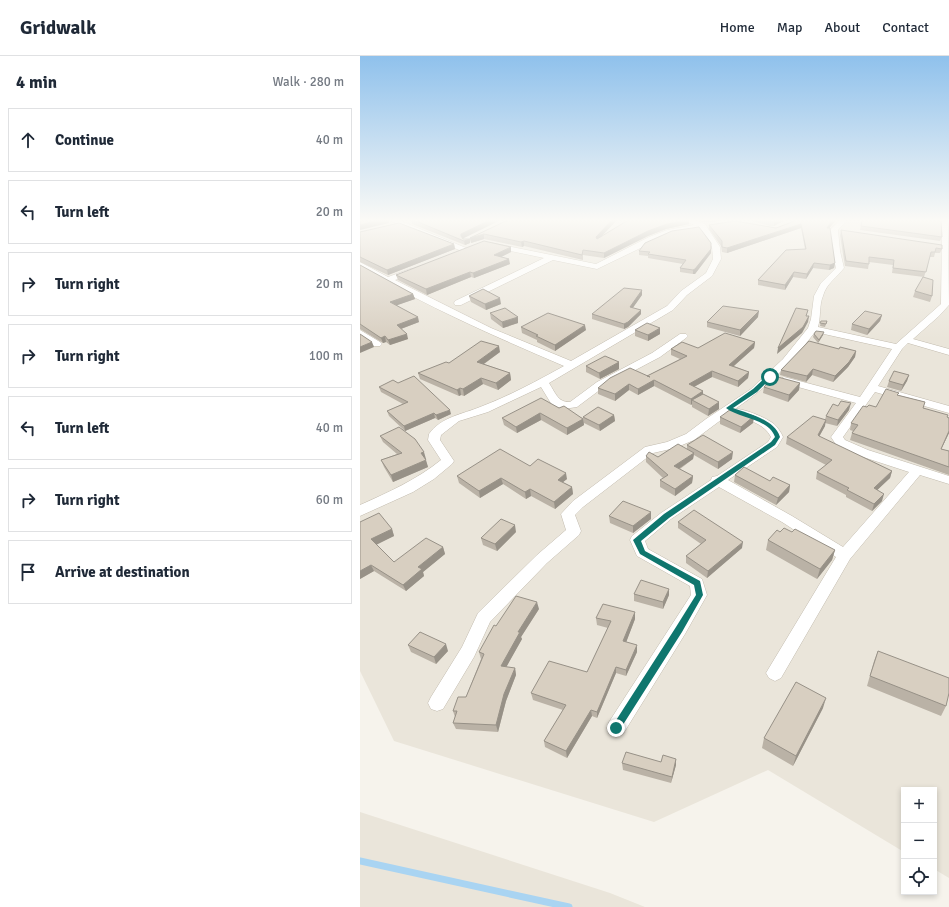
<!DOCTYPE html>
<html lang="en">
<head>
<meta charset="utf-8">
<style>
  body { margin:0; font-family:Signika,sans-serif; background:#f2f2f3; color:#1f2937 }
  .controls { position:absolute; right:12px; bottom:12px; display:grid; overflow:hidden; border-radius:0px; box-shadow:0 2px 6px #0003 }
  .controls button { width:36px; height:36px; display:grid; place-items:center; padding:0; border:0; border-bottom:1px solid #e0e1e3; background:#fff; color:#1f2937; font:20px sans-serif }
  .stop { position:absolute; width:12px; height:12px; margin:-9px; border:3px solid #0f766e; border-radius:50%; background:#fff }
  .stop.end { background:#0f766e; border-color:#fff; box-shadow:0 1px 4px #0008 }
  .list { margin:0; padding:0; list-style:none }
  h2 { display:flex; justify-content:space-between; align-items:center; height:52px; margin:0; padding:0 16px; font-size:17px }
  h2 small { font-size:13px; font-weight:400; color:#747a83 }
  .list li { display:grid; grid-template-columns:26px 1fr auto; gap:12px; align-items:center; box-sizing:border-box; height:64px; margin:0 8px 8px; padding:0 8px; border:1px solid #e0e1e3; border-radius:0px }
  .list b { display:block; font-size:15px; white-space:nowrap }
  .list em { font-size:13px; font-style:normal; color:#747a83 }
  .icon { flex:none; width:22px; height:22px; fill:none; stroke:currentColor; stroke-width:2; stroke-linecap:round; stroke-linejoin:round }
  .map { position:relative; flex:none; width:589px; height:851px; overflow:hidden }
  header { display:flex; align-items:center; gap:24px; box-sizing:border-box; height:56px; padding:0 20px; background:#fff; border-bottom:1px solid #e0e1e3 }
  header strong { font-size:19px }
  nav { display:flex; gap:22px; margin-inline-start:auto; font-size:14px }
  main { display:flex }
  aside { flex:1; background:#fff }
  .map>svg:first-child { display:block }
  .residential { fill:#eae5da }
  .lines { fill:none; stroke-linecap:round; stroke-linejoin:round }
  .stream { stroke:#a9d4f2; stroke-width:7 }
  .street-casing { stroke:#c2bbae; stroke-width:1 }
  .street { fill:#fff; fill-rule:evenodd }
  .wall { fill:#bab2a6 }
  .shaded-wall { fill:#979187 }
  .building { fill:#d8cfc1; stroke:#979187 }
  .route { fill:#0f766e }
</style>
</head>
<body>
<header>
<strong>Gridwalk</strong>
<nav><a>Home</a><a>Map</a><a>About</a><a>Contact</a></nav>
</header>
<main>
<aside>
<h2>4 min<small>Walk · 280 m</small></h2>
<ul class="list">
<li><svg class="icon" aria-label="ahead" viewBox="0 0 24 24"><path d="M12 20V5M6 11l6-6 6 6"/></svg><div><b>Continue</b></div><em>40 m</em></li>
<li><svg class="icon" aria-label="left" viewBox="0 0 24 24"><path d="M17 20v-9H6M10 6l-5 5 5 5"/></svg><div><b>Turn left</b></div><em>20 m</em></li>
<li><svg class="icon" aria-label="right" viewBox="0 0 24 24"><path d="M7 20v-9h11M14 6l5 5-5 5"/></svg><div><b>Turn right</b></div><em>20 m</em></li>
<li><svg class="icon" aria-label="right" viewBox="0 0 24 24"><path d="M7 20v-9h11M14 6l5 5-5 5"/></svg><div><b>Turn right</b></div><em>100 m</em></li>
<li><svg class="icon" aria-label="left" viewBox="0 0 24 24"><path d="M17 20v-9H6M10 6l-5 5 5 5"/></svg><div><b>Turn left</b></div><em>40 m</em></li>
<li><svg class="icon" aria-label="right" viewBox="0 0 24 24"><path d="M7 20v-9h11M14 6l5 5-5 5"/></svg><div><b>Turn right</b></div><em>60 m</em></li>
<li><svg class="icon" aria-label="arrive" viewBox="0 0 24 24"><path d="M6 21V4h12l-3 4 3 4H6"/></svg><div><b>Arrive at destination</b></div></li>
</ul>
</aside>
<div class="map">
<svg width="589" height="851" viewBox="0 0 589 851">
  <rect width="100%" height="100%" fill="#f6f3ec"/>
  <path class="residential" d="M0,163H589V822L574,813V734H544V796L408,714L294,766L34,685L0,615Z
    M0,756L250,837L285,851H0Z"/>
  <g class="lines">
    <path class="stream" d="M0,805L209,851"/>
    <g class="street-casing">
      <path id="street" d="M26,163H36L111,194L107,196H104Z
        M254,163H267L264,165Z
        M322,163H332L345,168L360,191L361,203L352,220L327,239L313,254L189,327C195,336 198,347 210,346L237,326L292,297L320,278H326L328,280L326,282L300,301L245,330L217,351L203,353L192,349L181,331L128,356L99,365L81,379L80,384L94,405L92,408L74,423L53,436L0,460V449C29,436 56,424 81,404L68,384L69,378C81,361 103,358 120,351C149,340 177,325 204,310C134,280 65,250 0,211V206L28,221L50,213H56L57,215L56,217L35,224L131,272L211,305L307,250L321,235L346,217L353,203L352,191L339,173L312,178L295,185L237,213L193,204L101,249H95L94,247L95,245L184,202L132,191V187L236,208L289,181L307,174L334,169Z
        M481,163H488L478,174L480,195L484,212C477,221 466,228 463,240C459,249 461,261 458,271L536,288L581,248L582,177L580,170L581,163H588L589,249L579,260L553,283L589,293V299L548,287L542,293L518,330L589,350V357L515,336L483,381L485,384L508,394L589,420V428L560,419L490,503L421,622L415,625L409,622L406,617L409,612L476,501L422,466L359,431L311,463L285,485L288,493L342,523L347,539L325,578L263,678L256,681L249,678L247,672L249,666L331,539L330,530L277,500L270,484L272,480L301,457L351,424L352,421L357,420L408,386L411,381C404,367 387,364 374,358L372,356L373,355L334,384L315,392L293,397L223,451L215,459L221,475L219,479L187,507L130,566L114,601L83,653L77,655L71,653L68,647L71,641L102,591L118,557L177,499L206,474L201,458L213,445L285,391L307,386L326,378L346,363L391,333L423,303L448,272L451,263L454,240L461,227L476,212L472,195L470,174ZM455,276L532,293L500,341L424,321L419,324L420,326L496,347L471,381L477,390L500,400L549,416L483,491L432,460L368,424L417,391L423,381C421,376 418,372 414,368C407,362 383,352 375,353C409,330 430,308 455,276Z
        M0,274L20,286L22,288L20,290H14L0,281Z"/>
    </g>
    <use href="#street" class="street"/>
  </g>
  <path class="wall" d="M51,163L103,182L110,187L105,189L52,168Z
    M150,163H256V165L242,180L329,164V168L306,173L288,180L244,202L223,199V204L164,190L162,191L124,183L111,187L110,182Z
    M336,163H368L352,166H342Z
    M381,163H427L414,170H410L392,165Z
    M477,163L469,172L475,207L474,212L469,214L453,212L446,223L433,221L425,234L398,229V224L445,193L441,172L367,197L362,196L361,190L349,173V169L416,172L432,166Z
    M502,163L582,181L580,185L500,174Z
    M481,174L582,193L580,197H575L574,201H570L564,221L532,217L533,209L509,206L508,213L485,210L480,179Z
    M0,176L94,188L95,193L28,219L0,206Z
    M351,193V197L335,218H333L320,216V212L323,208L288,202V200L279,199V195Z
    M151,196L141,201L150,208L114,222L111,221L67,239L38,224L36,219Z
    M0,209L53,238L55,243L37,249L59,266L41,273L48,283L30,289L26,286L23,287L0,273Z
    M555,235L572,240L570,246L553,241Z
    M282,239L272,252L281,254V258L268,271L264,273L232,263V258Z
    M109,240L141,248L126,254L111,246Z
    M130,257L158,267L143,272L131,263Z
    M522,259L520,265L507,279L491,274L492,268Z
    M398,261L380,280L347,271V266Z
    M461,265H467L465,271L460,270Z
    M161,271L226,274L195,295L177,286V284L162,277Z
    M275,274L300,278L288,285L275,280Z
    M454,278L463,279L458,287L453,281Z
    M395,286L394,292L374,310L389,316L388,322L378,331L352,321L334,331L343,335V338L359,353L348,360L332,351V348L331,349L294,330L278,339L269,334L255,345L238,338V332L287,320L320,303L311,299V293L338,292Z
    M479,293L496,295L495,301L488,311L473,326L452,319L446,326L420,319L421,314Z
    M140,296L124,308L150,317L151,324L138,334L123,328L104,340L101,339L99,340L60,323L58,317L89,307Z
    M226,310L259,313L240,323L226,316Z
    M549,319L547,325L541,335L527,331L529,325Z
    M19,331L91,358L78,364L75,362L45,375L29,360L27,355L43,348L21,336Z
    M404,331L439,334L428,346L403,337Z
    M538,339L565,346L563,352L589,362V377L581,393L589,395V419L490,384L492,377L493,375L490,374L491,367L507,351H516Z
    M199,352L223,362V361L254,359L255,365L240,375L224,367V369L207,379L181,364L157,377L144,369L142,362Z
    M489,354L477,370L465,367V370L459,381L532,415L530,422L517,434L522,445L512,455L486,441V439L456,423L457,416L466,409L426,388L427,381L465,364L466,360Z
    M394,360L393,367L380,377L360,368V361Z
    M20,380L66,403H65L68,411L33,426L24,411L21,404L37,398L23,386Z
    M327,389L372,403L358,413L334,399L333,403L320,413L333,420L332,427L315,440L300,431V424L303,422L286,406V400L298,401L327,393Z
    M170,410L207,423L203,426L212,431L213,438L195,453L171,440L166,443L143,428L120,442L99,427L97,420Z
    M375,419L410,425L430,429L429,436L416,449L374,426Z
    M249,460L291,463L273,477L250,467Z
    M0,466L32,473L34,480L16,488L34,506L83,491L85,498L63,516L64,520L46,535L14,515L0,523Z
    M318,466L382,492L347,522L326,507V500L341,488L318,472Z
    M156,476L137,495L123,489L121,482Z
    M420,476H432L475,494L472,504L457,523L406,494L408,484Z
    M274,538L309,539L303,553L274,545Z
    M179,553L161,581L162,583L146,611L155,612L156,619L146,645L138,676L96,673L93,667L95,661L93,655L106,641L121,603L119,596L136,570Z
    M236,562L275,563L266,586L277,596L266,620L256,617L237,662L232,660L207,702L185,691L184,685L203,654L173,644L171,637L227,616L248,572L237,569Z
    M48,589L88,595L76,608L51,596Z
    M518,595L586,650L581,660L507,630L514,605Z
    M463,652L433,710L402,692L404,682Z
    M316,703V709L311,727L263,714L262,707L301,706Z"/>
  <path class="shaded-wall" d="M23,163H28L29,167L0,174V169Z
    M132,163H143L102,183V185L101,180V178Z
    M253,163H256V165L236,186V181Z
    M352,163H368L352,166Z
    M419,163H427L414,170V166Z
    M473,163H477L466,176L467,172Z
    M329,164V168L306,173L288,180L244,202V197L288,175L307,168Z
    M441,168V172L367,197V192Z
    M124,178V183L111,187L110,182Z
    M110,183V187L105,189L104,185Z
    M164,185V190L162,191L161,186Z
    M94,188L95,193L28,219L27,214Z
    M151,191V196L135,204L134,199Z
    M351,193V197L335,218H333V214Z
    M149,203L150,208L114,222L113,217Z
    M454,207L453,212L446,223L447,218Z
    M475,207L474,212L469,214L470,209Z
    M110,216L111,221L67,239L66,233Z
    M434,216L433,221L425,234V229Z
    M282,234V239L270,256V251Z
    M53,238L55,243L32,251L30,246Z
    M140,242L141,248L126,254L125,248Z
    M281,254V258L268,271L264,273V268Z
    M399,255L398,261L380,280V274Z
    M522,259L520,265L507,279L509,273Z
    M449,260L448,266L442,277L417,298L418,292Z
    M58,261L59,266L38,274L37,269Z
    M158,261V267L143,272L142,266Z
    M225,269L226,274L195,295V289Z
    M300,272V278L288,285V279Z
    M464,276L463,279L458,287L459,284Z
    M47,278L48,283L30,289L28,284Z
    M25,280L26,286L23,287L21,282Z
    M12,286L14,291L0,297V291Z
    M395,286L394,292L368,315L369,309Z
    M139,290L140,296L118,312L117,306Z
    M496,295L495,301L488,311L473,326L475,320Z
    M259,306V313L240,323L239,317Z
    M453,313L452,319L446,326L447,320Z
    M352,315V321L328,334L329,328Z
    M389,316L388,322L378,331V325Z
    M150,317L151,324L138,334L136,327Z
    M549,319L547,325L541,335L543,329Z
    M121,322L123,328L104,340L103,333Z
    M294,324V330L278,339V333Z
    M440,327L439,334L428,346L429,339Z
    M269,328V334L255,345V338Z
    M100,332L101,339L99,340L97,334Z
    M343,335V341L332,344V348L331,349V343Z
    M359,346V353L348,360L349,353Z
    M491,347L489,354L477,370L478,364Z
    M90,354L91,358L78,364L76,359Z
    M74,357L75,362L45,375L44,370Z
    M180,357L181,364L157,377L156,371Z
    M254,359L255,365L240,375L239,369Z
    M394,360L393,367L380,377L381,371Z
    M223,363L224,369L207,379V372Z
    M466,364L465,370L456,386L458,379Z
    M589,375V377L578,400L581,393Z
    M64,396L66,403L63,404L61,397Z
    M373,396L372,403L358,413V406Z
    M334,397L333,403L314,416V410Z
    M66,404L68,411L33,426L31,419Z
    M532,415L530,422L512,439L514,432Z
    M206,417L207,423L198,430V424Z
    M333,420L332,427L315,440V433Z
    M141,422L143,428L120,442L119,435Z
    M430,429L429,436L416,449L418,442Z
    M212,431L213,438L195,453L194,446Z
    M170,433L171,440L166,443L165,436Z
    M524,438L522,445L512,455L514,448Z
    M291,456V463L273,477V470Z
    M155,469L156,476L137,495L135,488Z
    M32,473L34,480L14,490L11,483Z
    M383,486L382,492L347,522L348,515Z
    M83,491L85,498L63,516L64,520L46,535L43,529L58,511Z
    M475,494L472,504L457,523L460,513Z
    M11,509L14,515L0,523V515Z
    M309,533V539L303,553V546Z
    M177,546L179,553L161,581L162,583L143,617L141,610L158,576Z
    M275,556V563L264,592L263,585Z
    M86,588L88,595L76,608L74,601Z
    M277,589V596L266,620V614Z
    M256,611V617L237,662V656Z
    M155,612L156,619L146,645L138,676L136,669L144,638Z
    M466,642L463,652L433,710L436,700Z
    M231,654L232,660L207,702L206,695Z
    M316,703V709L311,727L312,721Z"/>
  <path class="building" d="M0,163H23L0,169Z
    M51,163H132L101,178V180L103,183H110L104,185Z
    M150,163H253L236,181L237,183L270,163L329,164L307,168L288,175L244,197L223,194L222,199L164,185L161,186L124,178L110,182Z
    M403,163H419L414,166H411Z
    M436,163H473L467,172H470L475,207L470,209L454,207L447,218L434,216L425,229L398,224L426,194L446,193L441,168L367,192L362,191V185L349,169L375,165L416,172L432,166Z
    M502,163H581L582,181L501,170Z
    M39,167L94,188L27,214L0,201V176Z
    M339,171L351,187V193L335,213L333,214L320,212L326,204L288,198L290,196L279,195L285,187L312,175Z
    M481,174L582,189V193L576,192L575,196H571L566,216L533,212L534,204L509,201V208L486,205Z
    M124,185L151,191L134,199L149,203L113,217L110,216L66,233L36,219Z
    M0,209L53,238L30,246L58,261L37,269L47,278L28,284L25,280L21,282L0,268Z
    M563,221L573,224L572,240L555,235Z
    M264,232L282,234L270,251L281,254L268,266L264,268L232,258Z
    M123,233L140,242L125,248L109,240Z
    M363,250L399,255L380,274L347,266Z
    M145,252L158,261L142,266L130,257Z
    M436,252L448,254L446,260H449L443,271L418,292Z
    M505,255L522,259L509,273L492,268Z
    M188,257L225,269L195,289L176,280L178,279L161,271Z
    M461,265H467L466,268L460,267Z
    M287,267L300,272L288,279L275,274Z
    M456,275L464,276L459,284L454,278Z
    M365,277L395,286L369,309L389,316L378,325L352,315L329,328L343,335L331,343L294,324L278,333L269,328L255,338L238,332L250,322L270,312L290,321L287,320L327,300L311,293L322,286L338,292Z
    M0,278L12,286L0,291Z
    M121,285L139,290L117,306L150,317L136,327L121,322L103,333L100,332L97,334L58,317L86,306L89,307Z
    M449,285L479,293L480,291L496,295L489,306L475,320L453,313L447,320L421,314Z
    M245,300L259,306L239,317L226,310Z
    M534,315L549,319L543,329L529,325Z
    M54,320L90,354L76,359L74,357L44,370L27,355L48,346L19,331L33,324L38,327Z
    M414,320L440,327L429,339L404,331Z
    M526,333L539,337L537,339L565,346L563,352L588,359L587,361L589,362V375L581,393L589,395V411L492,377L498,369L491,367L503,350L507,351L509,349L516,351Z
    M343,338L359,346L349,353L332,344Z
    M181,342L199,352L204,350L223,363L207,372L180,357L156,371L142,362Z
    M481,345L491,347L478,364L466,360L473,348L478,350Z
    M238,351L254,359L239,369L223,361Z
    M371,353L394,360L381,371L360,361Z
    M453,360L466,364L458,379L459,380L532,415L514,432L524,438L514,448L487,434L489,432L457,416L472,404L427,381Z
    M39,371L55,383L64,396L61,397L66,404L31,419L21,404L42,397L20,380Z
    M343,379L373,396L358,406L327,389Z
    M318,388L334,397L314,410L333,420L315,433L300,424L308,419L286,400L289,396L298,401Z
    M140,393L170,410L178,403L206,417L198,424L212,431L194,446L170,433L165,436L141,422L119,435L97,420Z
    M384,411L410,425L413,421L430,429L418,442L375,419Z
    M263,445L291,456L273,470L249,460Z
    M334,454L383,486L348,515L326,500L346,484L318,466Z
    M19,457L32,473L11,483L34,506L66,482L83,491L58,511L62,513L43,529L11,509L0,515V466Z
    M141,463L155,469L135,488L121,482Z
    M424,472L432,476L435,473L475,494L460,513L408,484L417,474L420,476Z
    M281,524L309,533L303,546L274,538Z
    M156,540L177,546L158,576H160L141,610L155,612L144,638L136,669L93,667L97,655H93L98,641H106L124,598L119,596L134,569L136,570Z
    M243,548L275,556L263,585L277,589L266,614L256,611L237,656L231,654L206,695L184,685L206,649L171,637L189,605L227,616L251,565L236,562Z
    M60,576L86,588L74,601L48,589Z
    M518,595L589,622V637L586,650L510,620Z
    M436,626L466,642L436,700L404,682Z
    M266,696L301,706L303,699L316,703L312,721L262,707Z"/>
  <linearGradient id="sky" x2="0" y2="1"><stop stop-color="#8fc1ec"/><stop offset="0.58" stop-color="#fbfaf6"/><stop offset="1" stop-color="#fbfaf6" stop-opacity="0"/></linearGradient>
  <rect width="589" height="283" fill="url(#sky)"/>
  <path class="route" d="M408,319L412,321L397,336L373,352C389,358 414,363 420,381L415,389L309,462L281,485L285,495L340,525L343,539L322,576L259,675L256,676L253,675L251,672L253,669L316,571L336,539L334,529L280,498L273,484L304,458L411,386L415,381C408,362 380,363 366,352L393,333Z"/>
</svg>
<div class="controls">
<button>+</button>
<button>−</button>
<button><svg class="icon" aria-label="locate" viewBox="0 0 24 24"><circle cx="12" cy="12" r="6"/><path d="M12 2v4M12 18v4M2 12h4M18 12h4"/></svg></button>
</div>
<div class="stop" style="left:410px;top:321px"></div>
<div class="stop end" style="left:256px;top:672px"></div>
</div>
</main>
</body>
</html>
